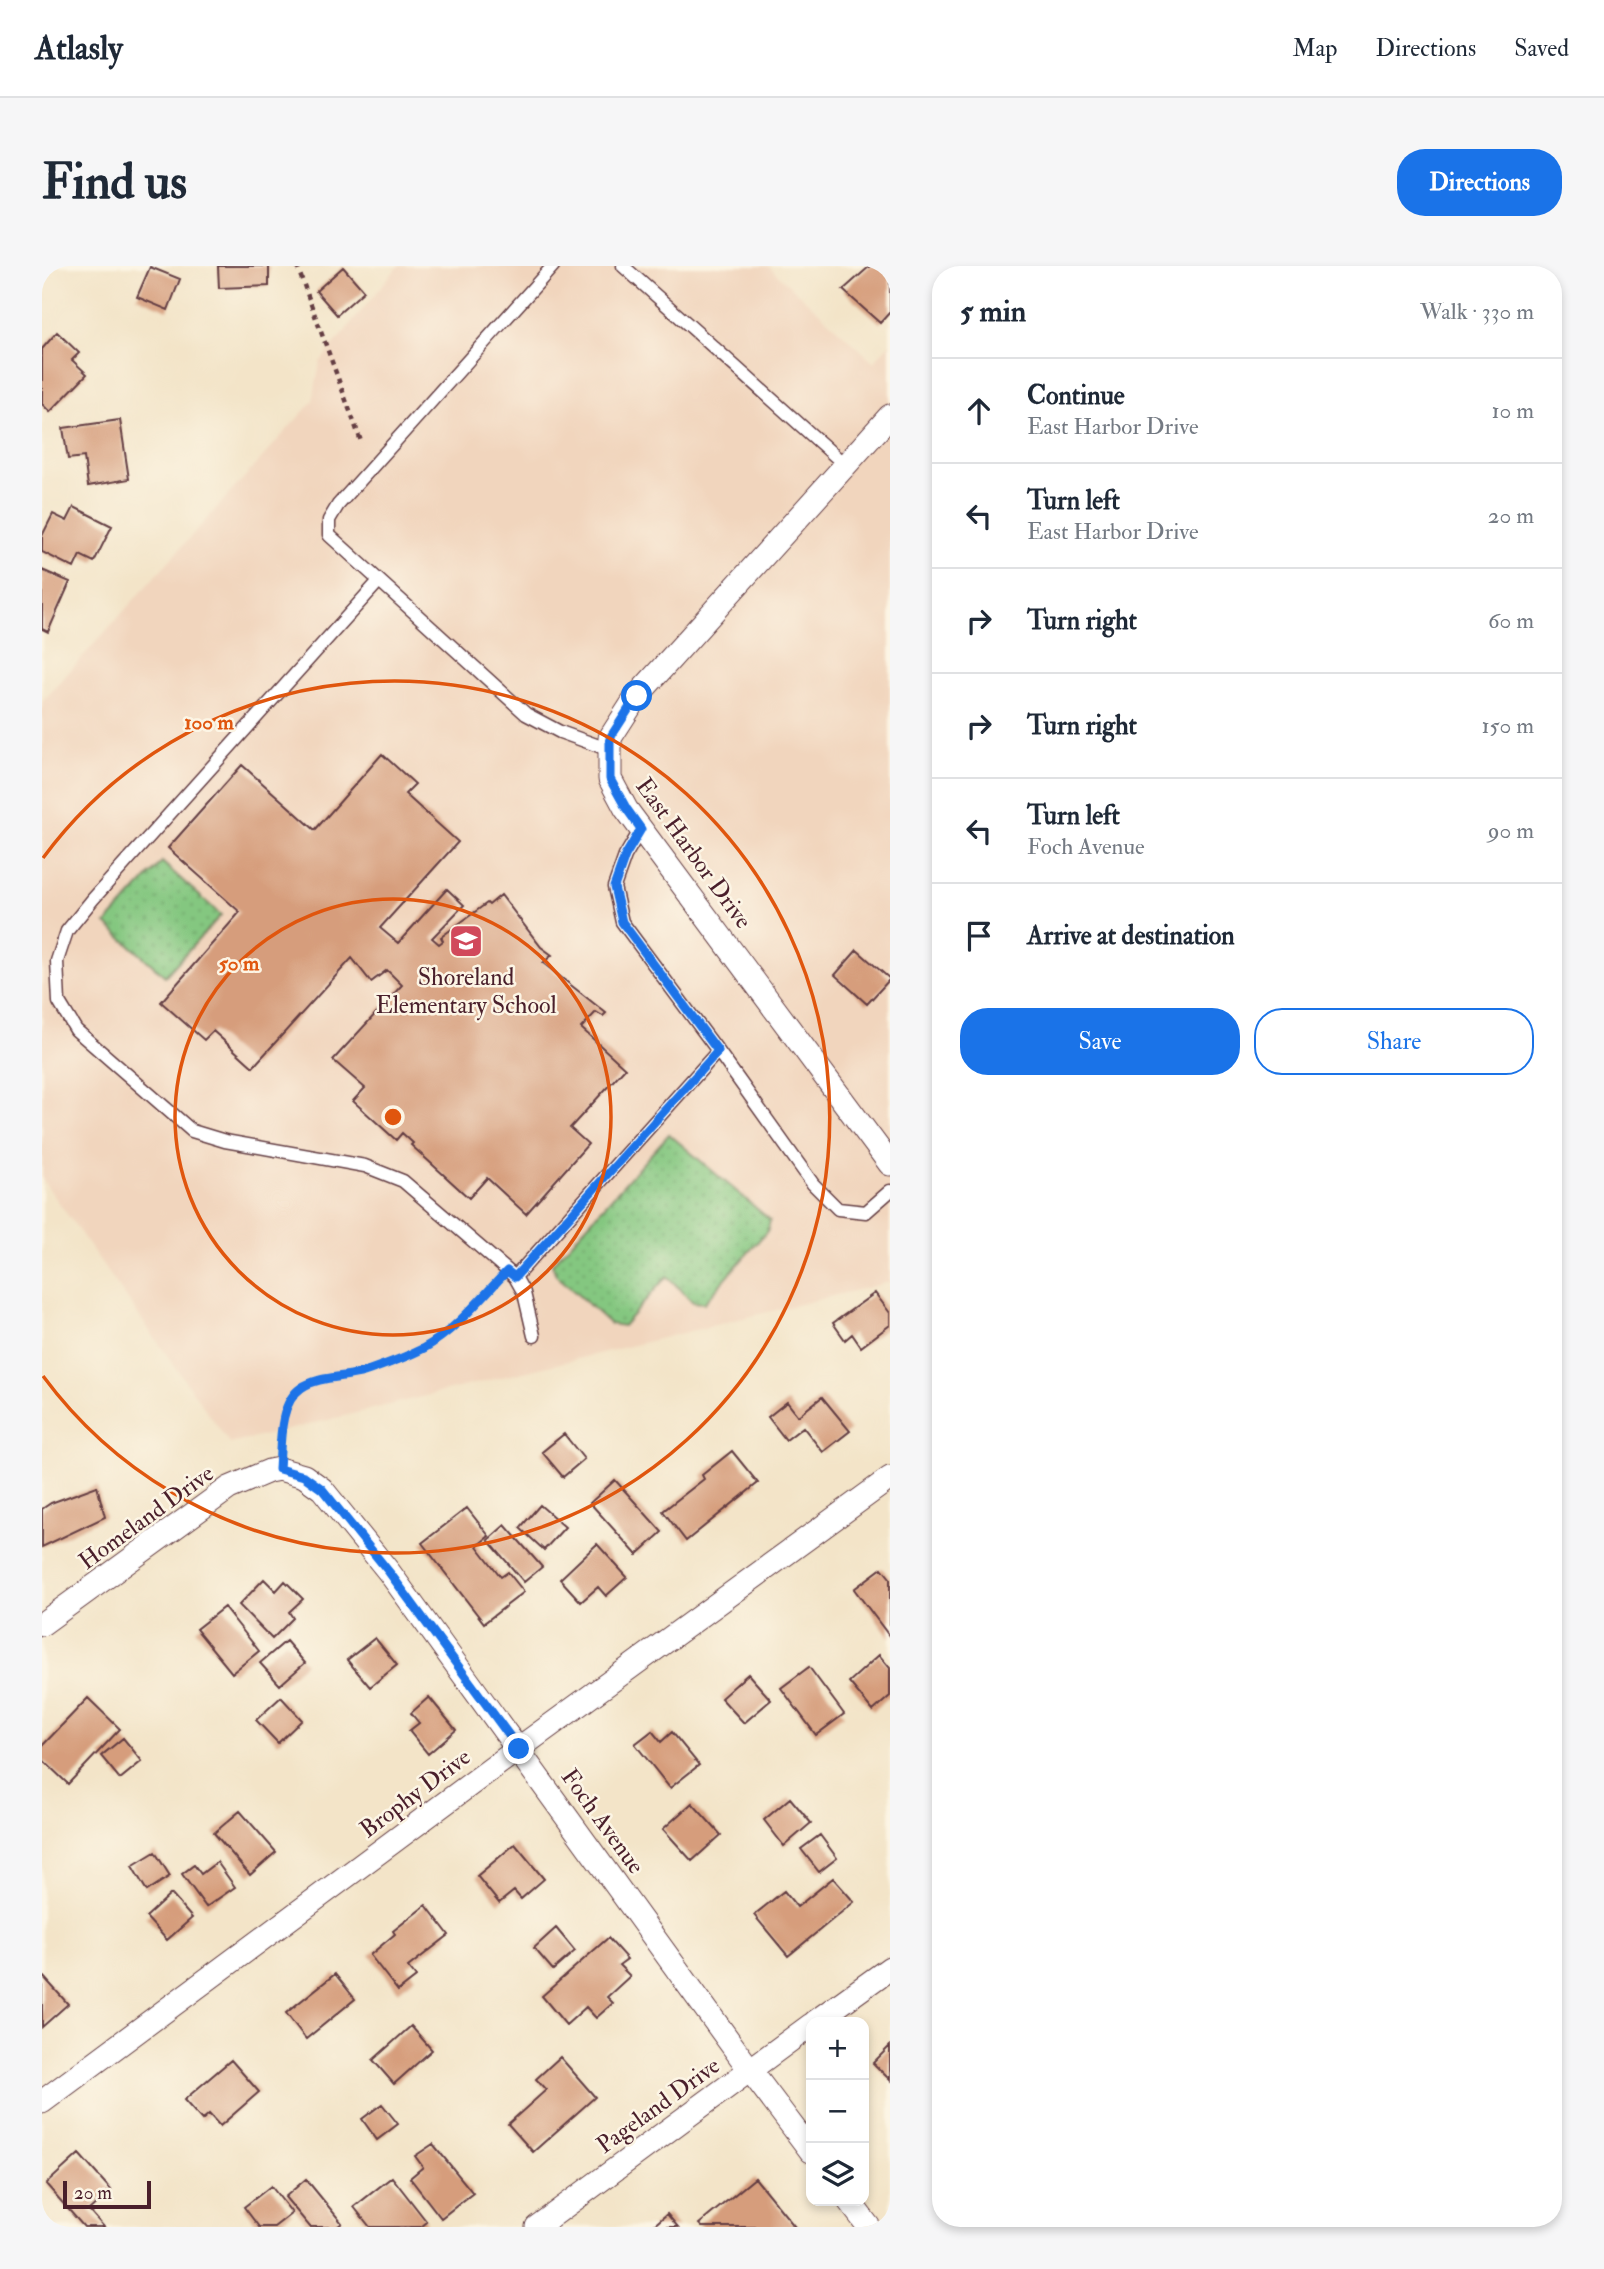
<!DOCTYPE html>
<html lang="en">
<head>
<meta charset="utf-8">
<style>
  body { margin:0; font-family:"IM FELL Double Pica",serif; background:#f6f6f7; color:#1f2937 }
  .controls { position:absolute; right:21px; bottom:21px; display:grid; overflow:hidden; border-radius:14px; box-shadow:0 4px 10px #0003 }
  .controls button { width:63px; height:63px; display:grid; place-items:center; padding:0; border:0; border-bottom:2px solid #e0e1e3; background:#fff; color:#1f2937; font:35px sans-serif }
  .scale { position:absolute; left:21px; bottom:18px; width:88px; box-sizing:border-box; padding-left:7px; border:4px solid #4a1f2b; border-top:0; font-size:19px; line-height:24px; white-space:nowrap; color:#4a1f2b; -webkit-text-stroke:5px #fcf5e5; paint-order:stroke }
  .stop { position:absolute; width:21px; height:21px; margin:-16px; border:5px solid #1a73e8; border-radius:50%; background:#fff }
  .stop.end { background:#1a73e8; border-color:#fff; box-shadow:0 2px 7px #0008 }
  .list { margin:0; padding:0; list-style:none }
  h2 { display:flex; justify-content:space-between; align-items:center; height:91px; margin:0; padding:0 28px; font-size:30px }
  h2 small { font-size:23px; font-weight:400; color:#747a83 }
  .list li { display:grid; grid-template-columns:46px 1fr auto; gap:21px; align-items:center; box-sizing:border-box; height:105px; padding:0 28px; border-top:2px solid #e0e1e3 }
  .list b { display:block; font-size:26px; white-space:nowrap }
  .list p { margin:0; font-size:23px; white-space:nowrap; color:#747a83 }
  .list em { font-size:23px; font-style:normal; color:#747a83 }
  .actions { display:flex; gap:14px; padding:21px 28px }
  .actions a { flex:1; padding:16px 0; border:2px solid #1a73e8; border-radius:28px; text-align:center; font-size:24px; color:#1a73e8 }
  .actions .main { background:#1a73e8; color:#fff }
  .icon { flex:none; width:38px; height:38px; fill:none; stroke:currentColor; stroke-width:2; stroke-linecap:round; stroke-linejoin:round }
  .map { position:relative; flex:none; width:848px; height:1961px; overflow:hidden; border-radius:28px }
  header { display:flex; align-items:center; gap:42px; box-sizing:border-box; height:98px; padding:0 35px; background:#fff; border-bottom:2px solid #e0e1e3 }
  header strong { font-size:33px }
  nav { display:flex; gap:38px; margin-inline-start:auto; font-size:24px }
  .intro { display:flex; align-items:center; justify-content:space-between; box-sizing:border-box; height:168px; padding:0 42px }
  h1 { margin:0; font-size:49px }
  .button { padding:18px 32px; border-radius:28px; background:#1a73e8; color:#fff; font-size:24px; font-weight:700 }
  main { display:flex; gap:42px; padding:0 42px }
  aside { flex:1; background:#fff; border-radius:28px; box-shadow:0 4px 10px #0003 }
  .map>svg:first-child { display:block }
  .built { fill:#f1d5bd }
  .park { fill:url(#park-dots); stroke:#677356; stroke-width:2 }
  .building { fill:#d69d7c }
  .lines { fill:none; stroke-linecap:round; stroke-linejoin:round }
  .lane-casing { stroke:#633d43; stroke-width:15 }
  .street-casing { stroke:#633d43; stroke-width:25 }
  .path { stroke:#633d43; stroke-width:4.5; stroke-dasharray:5 5; stroke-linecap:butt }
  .lane { stroke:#fff; stroke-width:12 }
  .street { stroke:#fff; stroke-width:23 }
  .route { stroke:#1a73e8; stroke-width:9 }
  .ring { fill:none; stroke:#e0560e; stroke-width:3.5 }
  .labels { text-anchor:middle; stroke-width:5; stroke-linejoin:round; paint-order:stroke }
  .street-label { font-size:24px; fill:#4a1f2b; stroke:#fcf5e5 }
  .poi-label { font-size:24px; fill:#4a1f2b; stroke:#fcf5e5 }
  .centre { fill:#e0560e; stroke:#fcf5e5; stroke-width:3.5 }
  .ring-label { font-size:21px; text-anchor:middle; font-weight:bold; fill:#e0560e; stroke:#fcf5e5; stroke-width:5; stroke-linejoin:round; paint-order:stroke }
</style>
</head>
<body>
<header>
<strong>Atlasly</strong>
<nav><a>Map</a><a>Directions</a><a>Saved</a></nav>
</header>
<div class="intro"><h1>Find us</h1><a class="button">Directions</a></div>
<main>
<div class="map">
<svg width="848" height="1961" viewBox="0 0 848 1961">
  <defs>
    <pattern id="park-dots" width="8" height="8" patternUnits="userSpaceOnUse" patternTransform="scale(1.75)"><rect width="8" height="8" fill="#84c780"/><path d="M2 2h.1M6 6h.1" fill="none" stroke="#74aa6f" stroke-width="1.8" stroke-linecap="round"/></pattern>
  </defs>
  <rect width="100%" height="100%" fill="#fcf5e5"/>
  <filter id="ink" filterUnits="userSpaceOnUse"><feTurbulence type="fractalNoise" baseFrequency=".0143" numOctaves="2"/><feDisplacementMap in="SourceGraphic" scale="14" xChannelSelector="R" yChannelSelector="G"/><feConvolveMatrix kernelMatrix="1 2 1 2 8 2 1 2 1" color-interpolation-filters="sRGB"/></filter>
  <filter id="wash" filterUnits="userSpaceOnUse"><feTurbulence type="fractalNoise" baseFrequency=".00686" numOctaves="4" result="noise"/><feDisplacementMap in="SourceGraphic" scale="28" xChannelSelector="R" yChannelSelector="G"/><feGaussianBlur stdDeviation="1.57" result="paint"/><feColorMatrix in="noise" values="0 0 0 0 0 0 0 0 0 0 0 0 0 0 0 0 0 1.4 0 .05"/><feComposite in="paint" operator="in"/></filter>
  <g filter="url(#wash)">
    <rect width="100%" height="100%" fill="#f3e4c8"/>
    <path class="built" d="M356,0H726L832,96L848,77V1016L188,1178L0,913V436L271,135L278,96Z"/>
    <path class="park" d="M120,596L179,649L123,710L64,658Z
      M627,868L728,954L726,964L662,1037L651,1036L625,1010L581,1060L568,1058L514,1009L510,998Z"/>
    <g id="blocks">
      <path class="building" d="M176,0H227V20L177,22Z
        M828,0H848V46L838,57L801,24Z
        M108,1L138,13L126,44L95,31Z
        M301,1L322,25L295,49L274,25Z
        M15,66L37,87L30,94L45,108L8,146L0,138V83Z
        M78,154L87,213L46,220L42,191L26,193L21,162Z
        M32,241L70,260L52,296L38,289L32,302L0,286V270L11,248L25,255Z
        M0,304L28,316L6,366L0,363Z
        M340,488L373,518L363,528L416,576L338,662L356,677L405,623L422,639L390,672L397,678L401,675L399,671L445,637L447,639L459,629L499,681L510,689L501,697L564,747L561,750L554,746L539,762L583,802L528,862L546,878L484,948L445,912L427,932L369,879L371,877L360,867L354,874L311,835L323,822L291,794L360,719L345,704L329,716L310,692L211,801L171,765L162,774L119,736L198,646L126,582L200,499L273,564Z
        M815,684L848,713L825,738L793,709Z
        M833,1027L848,1047V1059L819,1081L810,1068L803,1074L791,1057Z
        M780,1131L808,1165L781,1186L761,1161L744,1174L726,1151L745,1136L756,1150Z
        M522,1168L542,1193L521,1211L500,1186Z
        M690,1185L716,1217L644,1275L621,1245L662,1213L660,1209Z
        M573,1214L620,1266L595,1289L548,1237Z
        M55,1220L63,1251L0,1281V1243L9,1237Z
        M498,1239L523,1261L502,1284L478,1262Z
        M425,1242L447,1270L435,1280L459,1311L466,1306L482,1326L442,1357L380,1277Z
        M463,1259L500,1301L482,1316L446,1274Z
        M555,1278L585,1311L564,1330L556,1321L539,1336L518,1313Z
        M840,1302L848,1312V1371L812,1323Z
        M222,1313L234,1325L243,1315L261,1333L247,1346L251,1352L230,1373L197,1339Z
        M182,1341L217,1385L190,1407L154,1363Z
        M333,1372L355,1399L328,1421L305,1394Z
        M244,1375L263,1397L238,1419L218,1397Z
        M837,1389L848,1402V1430L831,1445L807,1416Z
        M767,1401L802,1448L774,1469L739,1422Z
        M706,1408L729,1434L702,1457L679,1432Z
        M239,1431L260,1454L236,1477L214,1454Z
        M387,1431L414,1464L386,1488L367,1465L377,1457L369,1447Z
        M46,1432L78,1463L26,1518L0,1493V1480Z
        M610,1465L619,1476L630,1466L657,1499L628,1522L593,1478Z
        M81,1472L100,1495L78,1513L59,1490Z
        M748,1532L769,1557L742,1580L722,1554Z
        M650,1537L679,1569L650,1595L621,1563Z
        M198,1545L234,1586L208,1609L172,1567Z
        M778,1569L795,1592L777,1606L759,1583Z
        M473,1578L502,1613L479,1633L472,1625L457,1637L435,1610Z
        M113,1586L128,1610L105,1625L90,1600Z
        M175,1596L193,1621L164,1641L140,1608L152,1599L159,1608Z
        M791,1612L812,1636L746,1690L712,1649L742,1625L755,1641Z
        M129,1628L150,1652L125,1674L104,1651Z
        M384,1639L407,1669L366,1701L374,1711L356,1725L328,1689L353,1668L351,1665Z
        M514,1662L533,1685L511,1704L492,1682Z
        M566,1672L585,1693L577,1699L588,1710L565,1731L571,1737L554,1752L544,1741L524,1759L500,1730Z
        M293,1708L313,1733L264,1773L244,1747Z
        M0,1709L26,1738L0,1761Z
        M369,1760L390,1784L352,1818L331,1794Z
        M848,1780V1814L831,1797Z
        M518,1791L553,1831L491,1886L466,1858L504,1824L494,1813Z
        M189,1794L217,1826L178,1860L167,1848L160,1854L142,1834Z
        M340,1838L356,1858L335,1874L320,1853Z
        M391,1878L431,1927L399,1952L368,1912L381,1901L373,1890Z
        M37,1888L69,1924L47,1944L62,1961H42L4,1918Z
        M350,1911L385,1956L379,1961H328L312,1941Z
        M713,1912L753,1961H660L657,1958Z
        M264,1913L300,1957L295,1961H268L243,1931Z
        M229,1920L250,1947L232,1961H217L202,1941Z
        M625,1948L636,1961H610Z"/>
    </g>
  </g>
  <g filter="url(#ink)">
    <use href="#blocks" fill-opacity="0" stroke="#633d43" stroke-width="2"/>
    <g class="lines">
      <g class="lane-casing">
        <path id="lane" d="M511,0L296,239L287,254V269L484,448L518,466L568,484
          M581,0L803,199
          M337,315L51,633L25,665L15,695L17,736L34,764L150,865L183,875L323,900L361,915L473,1011L482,1027L492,1070
          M599,563L583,590L572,621L580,656L676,785L771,918L796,943L824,946L848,925
          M473,1011L676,785"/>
      </g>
      <g class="street-casing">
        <path id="street" d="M848,150L595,430L568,472V513L584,543L848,898
          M0,1358L187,1222L227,1205L237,1203L262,1210L280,1223L347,1306L708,1804L769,1885
          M773,1756L848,1702
          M0,1836L476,1483L848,1212
          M807,1935L827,1961
          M495,1961L769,1759"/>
      </g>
      <path class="path" d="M255,0L320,178
        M239,1178C241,1159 242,1137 258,1123C273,1110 301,1112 320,1106C341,1100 366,1092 384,1080C410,1064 431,1041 452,1019"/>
      <use href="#lane" class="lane"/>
      <use href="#street" class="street"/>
    </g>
  </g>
  <g class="lines" filter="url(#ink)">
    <path class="route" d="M477,1483L347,1306L280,1223L262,1210L237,1203C239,1179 236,1138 259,1122C276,1110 302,1112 322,1106C342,1099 363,1092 382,1082C414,1064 440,1031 465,1005L473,1011L676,785L580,656L572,621L583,590L599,563L584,542L568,513V472L595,430"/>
  </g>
  <g class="ring">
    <circle cx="351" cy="851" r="218"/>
    <path d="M1 592A436 436 0 1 1 1 1110"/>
  </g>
  <defs>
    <g id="school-square" transform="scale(1.75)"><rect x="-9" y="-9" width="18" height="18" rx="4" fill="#d1495b" stroke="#fcf5e5"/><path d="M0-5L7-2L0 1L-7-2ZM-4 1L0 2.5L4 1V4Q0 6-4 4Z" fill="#fff"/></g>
  </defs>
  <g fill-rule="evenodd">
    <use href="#school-square" x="424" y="675"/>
  </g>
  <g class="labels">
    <g class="street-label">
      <text transform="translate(652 587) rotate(54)" y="8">East Harbor Drive</text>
      <text transform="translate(104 1251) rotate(-36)" y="8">Homeland Drive</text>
      <text transform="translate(373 1527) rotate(-37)" y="8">Brophy Drive</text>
      <text transform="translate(561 1555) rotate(54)" y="8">Foch Avenue</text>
      <text transform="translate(616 1839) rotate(-36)" y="8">Pageland Drive</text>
    </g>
    <g class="poi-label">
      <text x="424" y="719">Shoreland<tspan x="424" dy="28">Elementary School</tspan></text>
    </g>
  </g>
  <circle cx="351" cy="851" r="10" class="centre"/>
  <g class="ring-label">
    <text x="167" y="463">100 m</text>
    <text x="197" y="704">50 m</text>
  </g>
</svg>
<div class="controls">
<button>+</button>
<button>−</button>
<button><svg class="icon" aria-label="layers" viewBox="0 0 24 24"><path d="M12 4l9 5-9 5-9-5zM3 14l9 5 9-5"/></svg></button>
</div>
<div class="scale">20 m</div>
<div class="stop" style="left:595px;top:430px"></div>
<div class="stop end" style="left:477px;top:1483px"></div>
</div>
<aside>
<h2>5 min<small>Walk · 330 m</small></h2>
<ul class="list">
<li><svg class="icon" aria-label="ahead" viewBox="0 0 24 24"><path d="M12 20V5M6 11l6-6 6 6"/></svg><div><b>Continue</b><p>East Harbor Drive</p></div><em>10 m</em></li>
<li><svg class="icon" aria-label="left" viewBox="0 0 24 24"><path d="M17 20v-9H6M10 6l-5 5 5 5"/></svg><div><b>Turn left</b><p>East Harbor Drive</p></div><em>20 m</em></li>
<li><svg class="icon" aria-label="right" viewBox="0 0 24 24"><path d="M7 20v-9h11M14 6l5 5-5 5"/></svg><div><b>Turn right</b></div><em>60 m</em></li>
<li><svg class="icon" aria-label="right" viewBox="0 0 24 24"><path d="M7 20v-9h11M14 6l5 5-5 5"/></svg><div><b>Turn right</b></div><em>150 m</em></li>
<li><svg class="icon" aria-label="left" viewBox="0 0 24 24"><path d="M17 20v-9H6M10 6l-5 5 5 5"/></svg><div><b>Turn left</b><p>Foch Avenue</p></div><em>90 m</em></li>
<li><svg class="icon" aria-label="arrive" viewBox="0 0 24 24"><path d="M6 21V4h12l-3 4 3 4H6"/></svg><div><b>Arrive at destination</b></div></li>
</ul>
<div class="actions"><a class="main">Save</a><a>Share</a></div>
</aside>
</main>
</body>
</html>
